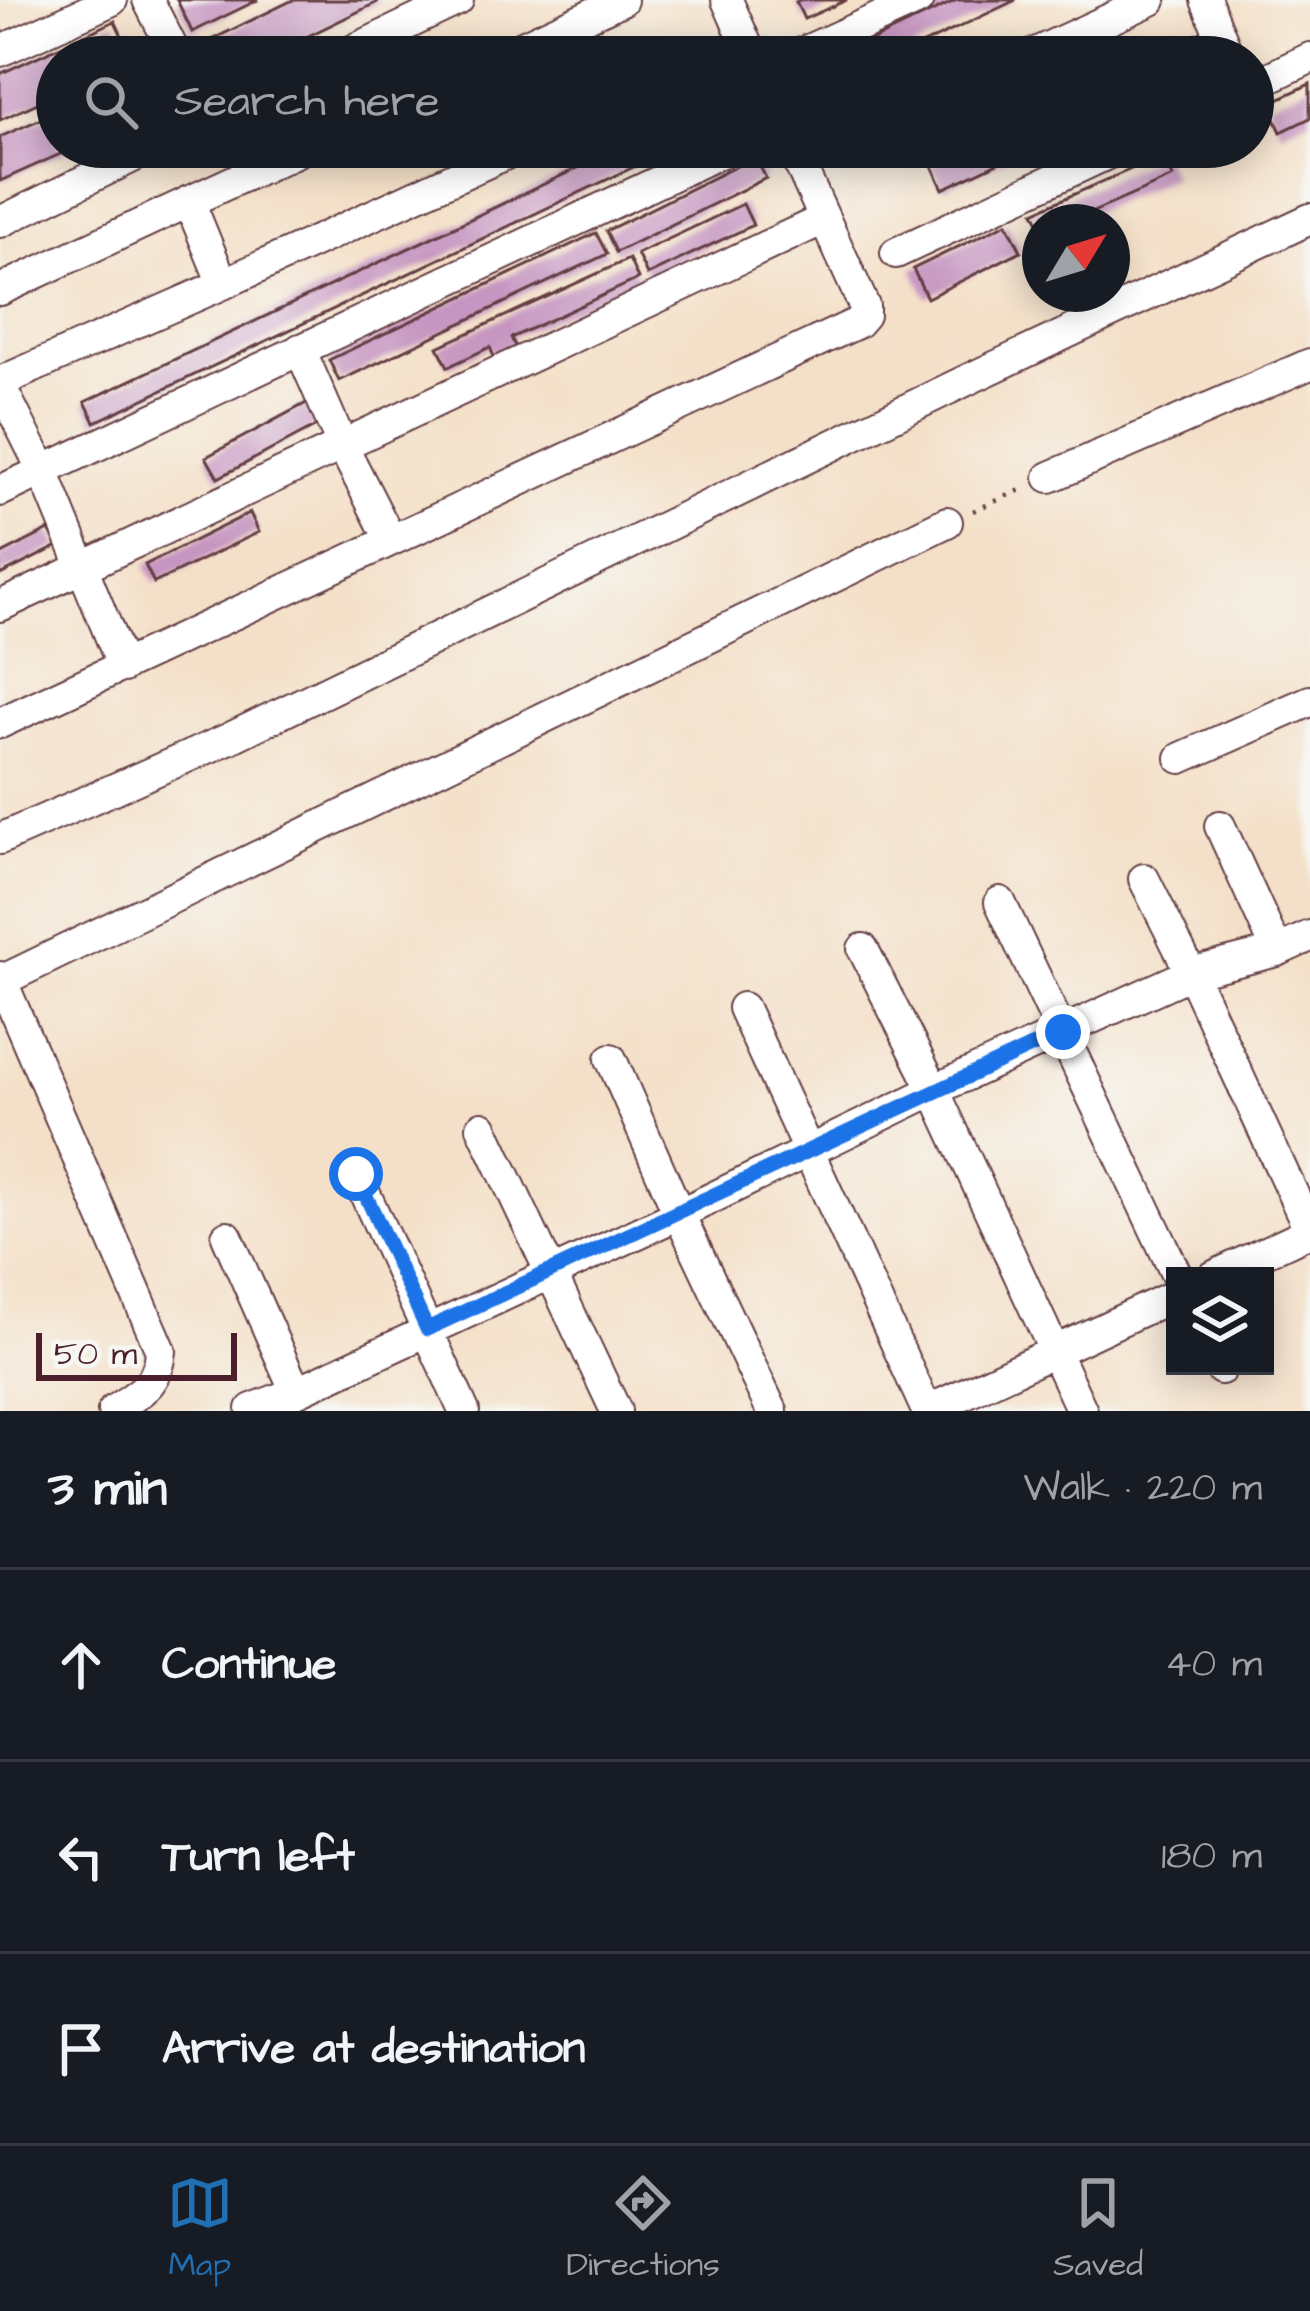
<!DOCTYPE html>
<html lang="en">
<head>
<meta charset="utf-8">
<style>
  body { margin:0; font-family:"Architects Daughter",sans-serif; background:#20242c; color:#f1f3f6 }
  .controls { position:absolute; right:36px; bottom:36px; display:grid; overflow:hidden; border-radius:0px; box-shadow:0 6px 30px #0003 }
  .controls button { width:108px; height:108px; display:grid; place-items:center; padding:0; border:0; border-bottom:3px solid #363941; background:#171b24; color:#f1f3f6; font:60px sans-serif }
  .compass { position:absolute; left:1022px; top:204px; width:108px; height:108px; border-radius:50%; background:#171b24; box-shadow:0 6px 30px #0003; rotate:52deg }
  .scale { position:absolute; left:36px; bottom:30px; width:201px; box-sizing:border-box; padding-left:12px; border:6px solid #4a1f2b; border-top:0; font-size:33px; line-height:42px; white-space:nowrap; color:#4a1f2b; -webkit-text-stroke:9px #f6f6f2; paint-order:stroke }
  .stop { position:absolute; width:36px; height:36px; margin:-27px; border:9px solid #1a73e8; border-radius:50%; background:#fff }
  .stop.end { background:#1a73e8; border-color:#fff; box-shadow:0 3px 12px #0008 }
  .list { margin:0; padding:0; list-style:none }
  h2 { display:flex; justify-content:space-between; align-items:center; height:156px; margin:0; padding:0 48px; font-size:51px }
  h2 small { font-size:39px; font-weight:400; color:#9ea1a6 }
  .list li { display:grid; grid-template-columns:78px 1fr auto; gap:36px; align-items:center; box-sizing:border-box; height:192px; padding:0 48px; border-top:3px solid #363941 }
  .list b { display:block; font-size:45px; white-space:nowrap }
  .list em { font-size:39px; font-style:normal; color:#9ea1a6 }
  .icon { flex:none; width:66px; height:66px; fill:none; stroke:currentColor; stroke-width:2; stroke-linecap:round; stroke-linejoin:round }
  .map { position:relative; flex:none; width:1310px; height:1411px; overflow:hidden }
  .search { position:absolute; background:#171b24; box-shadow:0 6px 30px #0003; left:36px; right:36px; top:36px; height:132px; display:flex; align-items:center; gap:30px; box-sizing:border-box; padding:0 42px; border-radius:66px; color:#9ea1a6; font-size:45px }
  .sheet { height:732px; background:#171b24 }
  nav { display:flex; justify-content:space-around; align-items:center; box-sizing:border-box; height:168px; border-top:3px solid #363941; background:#171b24; font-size:33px; color:#9ea1a6 }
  nav a { display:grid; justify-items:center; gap:6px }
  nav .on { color:#1f6fb2 }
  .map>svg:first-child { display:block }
  .building { fill:#c695c1 }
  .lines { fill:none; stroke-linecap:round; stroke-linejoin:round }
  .minor-casing { stroke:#643c43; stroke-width:34 }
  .path { stroke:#643c43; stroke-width:4.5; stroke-dasharray:3 9; stroke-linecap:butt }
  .minor { stroke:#fff; stroke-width:30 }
  .route { stroke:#1a73e8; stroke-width:15 }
</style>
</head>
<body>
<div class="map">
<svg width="1310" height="1411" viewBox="0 0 1310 1411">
  <rect width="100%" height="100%" fill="#f6f6f2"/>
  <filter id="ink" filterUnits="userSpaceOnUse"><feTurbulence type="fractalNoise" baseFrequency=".00833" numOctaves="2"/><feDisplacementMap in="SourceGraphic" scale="24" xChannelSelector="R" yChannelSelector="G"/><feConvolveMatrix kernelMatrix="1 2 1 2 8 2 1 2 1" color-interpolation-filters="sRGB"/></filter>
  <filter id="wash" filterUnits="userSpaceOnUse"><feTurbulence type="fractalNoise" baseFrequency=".004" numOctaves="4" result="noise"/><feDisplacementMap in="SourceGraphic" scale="48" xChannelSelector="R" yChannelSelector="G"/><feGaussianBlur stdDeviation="2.7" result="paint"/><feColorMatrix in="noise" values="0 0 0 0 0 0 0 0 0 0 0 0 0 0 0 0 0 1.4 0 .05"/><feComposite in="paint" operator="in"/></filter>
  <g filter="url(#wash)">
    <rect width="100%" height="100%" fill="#f4e0c8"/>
    <g id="blocks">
      <path class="building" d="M177,0H258L192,32Z
        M293,0H382L265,57H209L203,44Z
        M800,0H847L804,19L796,2Z
        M957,0H1016L896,57H838Z
        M115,21L132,57H57V94L0,120V74Z
        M1205,30L1218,57H1150Z
        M1310,84V118L1281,132L1268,104Z
        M57,112V147H76L0,181V137Z
        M622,147H676L95,422L85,402Z
        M959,147H1031L943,189L930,161Z
        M1163,155L1173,177L1070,222H1039L1034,212Z
        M755,157L766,178L616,252L606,231Z
        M743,204L753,225L647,275L637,254Z
        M1007,223L1021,251L927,298L913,269Z
        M596,233L607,254L339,381L329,360Z
        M629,259L638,279L511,338L516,347L494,357L490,347L448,367L438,347Z
        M312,400L324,422L218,478L206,457Z
        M250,513L259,532L154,583L145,565Z
        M49,530L58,546L0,575V555Z"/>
    </g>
  </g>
  <g filter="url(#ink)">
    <use href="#blocks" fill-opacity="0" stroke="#643c43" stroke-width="3"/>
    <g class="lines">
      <g class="minor-casing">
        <path id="minor" d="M148,0L177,57
          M727,0L752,57
          M1206,0L1229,57
          M0,51L112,0
          M339,57L458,0
          M499,57L622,0
          M793,57L918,0
          M1027,57L1151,0
          M1253,85L1310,58
          M798,163L833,147
          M189,201L223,284
          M0,222L153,147
          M896,253L1122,147
          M0,290L306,147
          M300,349L342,445L390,539
          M0,382L223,284L521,147
          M0,385L43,471L123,667
          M1050,477L1310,364
          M0,491L732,147
          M0,606L824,219
          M0,723L857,323L864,315V306L792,147
          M1181,758L1310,701
          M1220,826L1277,951
          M0,839L228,739L969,379L1310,219
          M1144,879L1191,973L1310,1231
          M1000,902L1177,1276
          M863,949L934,1090L1082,1411
          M0,977L161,1351C158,1386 140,1392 113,1411
          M1,981L947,522
          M743,1008L927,1411L1175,1295
          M611,1059L679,1214L772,1411
          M482,1127L616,1411
          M356,1174L464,1411
          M227,1236L296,1392
          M1214,1276L1310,1231
          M1219,1366L1221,1369
          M252,1409L296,1392L679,1214L934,1090L1191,973L1277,951L1310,936"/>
      </g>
      <path class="path" d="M973,511L1023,489"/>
      <use href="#minor" class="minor"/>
    </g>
  </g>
  <g class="lines" filter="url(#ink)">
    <path class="route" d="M356,1174L427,1329L1063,1032"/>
  </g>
</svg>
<div class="controls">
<button><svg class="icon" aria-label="layers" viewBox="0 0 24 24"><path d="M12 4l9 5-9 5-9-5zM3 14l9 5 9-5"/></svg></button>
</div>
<svg class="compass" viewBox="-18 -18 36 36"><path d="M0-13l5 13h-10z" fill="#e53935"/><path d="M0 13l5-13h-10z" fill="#9ea1a6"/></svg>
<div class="scale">50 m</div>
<div class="stop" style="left:356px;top:1174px"></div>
<div class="stop end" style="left:1063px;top:1032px"></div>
<div class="search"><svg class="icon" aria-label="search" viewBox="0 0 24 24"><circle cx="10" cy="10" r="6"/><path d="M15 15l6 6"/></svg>Search here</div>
</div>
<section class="sheet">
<h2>3 min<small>Walk · 220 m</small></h2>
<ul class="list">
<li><svg class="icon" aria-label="ahead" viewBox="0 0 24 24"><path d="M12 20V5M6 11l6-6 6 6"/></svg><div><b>Continue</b></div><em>40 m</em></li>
<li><svg class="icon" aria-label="left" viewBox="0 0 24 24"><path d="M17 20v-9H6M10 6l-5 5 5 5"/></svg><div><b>Turn left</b></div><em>180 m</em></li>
<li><svg class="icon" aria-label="arrive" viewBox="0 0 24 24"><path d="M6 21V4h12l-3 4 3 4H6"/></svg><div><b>Arrive at destination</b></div></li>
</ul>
</section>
<nav>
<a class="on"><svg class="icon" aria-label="map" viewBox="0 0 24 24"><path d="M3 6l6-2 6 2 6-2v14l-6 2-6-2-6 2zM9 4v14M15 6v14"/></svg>Map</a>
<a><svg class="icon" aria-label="directions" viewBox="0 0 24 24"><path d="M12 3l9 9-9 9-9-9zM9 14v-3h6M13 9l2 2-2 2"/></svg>Directions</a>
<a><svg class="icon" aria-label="saved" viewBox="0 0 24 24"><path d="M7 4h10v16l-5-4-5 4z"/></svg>Saved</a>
</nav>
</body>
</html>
